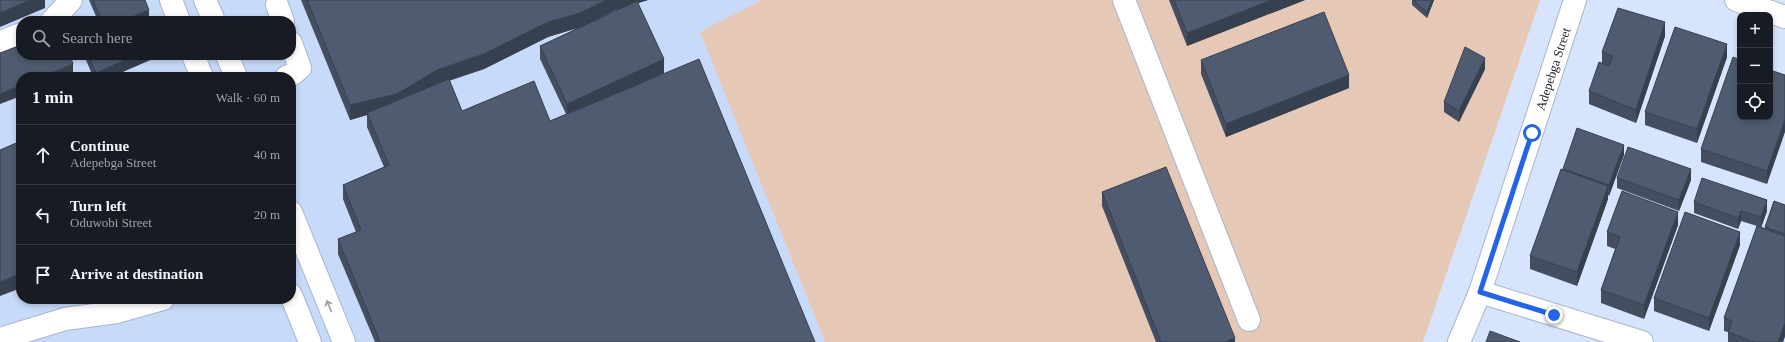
<!DOCTYPE html>
<html lang="en">
<head>
<meta charset="utf-8">
<style>
  body { margin:0; font-family:Georgia,serif; background:#242831; color:#f1f3f6 }
  .controls { position:absolute; right:12px; top:12px; display:grid; overflow:hidden; border-radius:8px; box-shadow:0 2px 6px #0003 }
  .controls button { width:36px; height:36px; display:grid; place-items:center; padding:0; border:0; border-bottom:1px solid #363941; background:#171b24; color:#f1f3f6; font:20px sans-serif }
  .stop { position:absolute; width:12px; height:12px; margin:-9px; border:3px solid #2563eb; border-radius:50%; background:#fff }
  .stop.end { background:#2563eb; border-color:#fff; box-shadow:0 1px 4px #0008 }
  .list { margin:0; padding:0; list-style:none }
  h2 { display:flex; justify-content:space-between; align-items:center; height:52px; margin:0; padding:0 16px; font-size:17px }
  h2 small { font-size:13px; font-weight:400; color:#9ea1a6 }
  .list li { display:grid; grid-template-columns:26px 1fr auto; gap:12px; align-items:center; box-sizing:border-box; height:60px; padding:0 16px; border-top:1px solid #363941 }
  .list b { display:block; font-size:15px; white-space:nowrap }
  .list p { margin:0; font-size:13px; white-space:nowrap; color:#9ea1a6 }
  .list em { font-size:13px; font-style:normal; color:#9ea1a6 }
  .icon { flex:none; width:22px; height:22px; fill:none; stroke:currentColor; stroke-width:2; stroke-linecap:round; stroke-linejoin:round }
  .map { position:relative; flex:none; width:1785px; height:342px; overflow:hidden }
  .search { position:absolute; background:#171b24; box-shadow:0 2px 6px #0003; left:16px; top:16px; width:280px; height:44px; display:flex; align-items:center; gap:10px; box-sizing:border-box; padding:0 14px; border-radius:16px; color:#9ea1a6; font-size:15px }
  .panel { position:absolute; background:#171b24; box-shadow:0 2px 6px #0003; left:16px; top:72px; width:280px; height:232px; border-radius:16px }
  .map>svg:first-child { display:block }
  .built { fill:#c8daf9; fill-rule:evenodd }
  .green { fill:#e6c8b6 }
  .lines { fill:none; stroke-linecap:round; stroke-linejoin:round }
  .minor-casing { stroke:#a8b5cd; stroke-width:24 }
  .minor { stroke:#fff; stroke-width:22 }
  .wall { fill:#444e60; fill-rule:evenodd }
  .shaded-wall { fill:#37404e }
  .building { fill:#4f5b70; stroke:#37404e }
  .oneway { stroke:#9b9da1 }
  .route { stroke:#2563eb; stroke-width:5 }
  .labels { text-anchor:middle; stroke-width:4; stroke-linejoin:round; paint-order:stroke }
  .street-label { font-size:13px; fill:#21262f; stroke:#d6e4fd }
</style>
</head>
<body>
<div class="map">
<svg width="1785" height="342" viewBox="0 0 1785 342">
  <rect width="100%" height="100%" fill="#d6e4fd"/>
  <path class="built" d="M0,0H761L700,32L825,342H0ZM21,21H291V55H21ZM21,77H291V299H21Z"/>
  <path class="green" d="M761,0H1540L1423,342H825L700,32Z"/>
  <g class="lines">
    <g class="minor-casing">
      <g id="minor">
        <path d="M171,0L179,21"/>
        <path d="M205,0L214,21"/>
        <path d="M1124,0L1249,320"/>
        <path d="M1736,0L1785,17"/>
        <path d="M277,5L283,21"/>
        <path d="M52,21L71,0"/>
        <path d="M0,42L21,34"/>
        <path d="M193,55L202,77"/>
        <path d="M227,55L236,77"/>
        <path d="M286,77L293,74L300,68L291,43"/>
        <path d="M291,212L344,342"/>
        <path d="M1480,292L1642,342"/>
        <path d="M291,295L310,342"/>
        <path d="M0,339L65,319L117,312L163,299"/>
        <path id="s1" d="M1459,342L1480,292L1575,0"/>
      </g>
    </g>
    <use href="#minor" class="minor"/>
  </g>
  <path class="wall" d="M89,0H145L149,20L148,21H98Z
    M301,0H648L638,3L664,73L641,83L815,342H375L338,254V239L356,232L343,199V185L384,167L367,127V115L350,120ZM622,8L590,23L616,10ZM578,28L540,46V59L566,114L550,121L462,111L449,80L484,69L548,37Z
    M1169,0H1305L1187,46Z
    M1412,0H1434L1427,18L1412,5Z
    M1665,36L1636,123L1589,104V91L1602,63V52Z
    M84,55H150V60L111,77H93Z
    M1727,57L1697,143L1645,125V112Z
    M1201,60L1349,88L1226,137L1201,74Z
    M1485,69L1459,122L1444,112V102Z
    M1785,75L1767,184L1701,162V149Z
    M1624,155L1609,196L1608,195V199L1577,286L1530,269V256L1563,169Z
    M1617,178L1691,180L1679,211L1617,188Z
    M1102,192L1235,342H1156L1102,206Z
    M1694,202L1767,211L1761,227L1765,228V227L1785,205V336L1783,342H1728V332L1724,331V318L1757,226L1741,221L1738,229L1694,213Z
    M1678,225L1644,319L1601,303V290L1615,249L1607,246V232Z
    M1740,245L1709,331L1654,311V298Z"/>
  <path class="shaded-wall" d="M30,0H45V8L0,27V13Z
    M607,0H648L616,10L580,27L548,37L484,69L437,85L367,113V115L350,120V105L548,22Z
    M1272,0H1305L1187,46V33Z
    M1432,0H1434L1427,18V12Z
    M149,10V20L148,21H122Z
    M1665,22V36L1636,123V110Z
    M1727,44V57L1697,143V129Z
    M137,55H150V60L111,77H96V73Z
    M1485,58V69L1459,122V111Z
    M664,59V73L567,117V104Z
    M73,64V75L67,77H41Z
    M1349,75V88L1226,137V124Z
    M21,85V96L0,104V94Z
    M1785,119V132L1767,184V171Z
    M1624,145V155L1609,196V185Z
    M1691,169V180L1679,211V200Z
    M1608,186V199L1577,286V272Z
    M1767,200V211L1761,228V217Z
    M1741,211V221L1738,229V218Z
    M1678,212V225L1644,319V305Z
    M1740,232V245L1709,331V318Z
    M21,273V288L0,296V282Z
    M1785,323V336L1783,342H1778Z
    M1235,338V342H1225Z"/>
  <path class="building" d="M0,0H30L0,13Z
    M93,0H145L149,10L122,21H102Z
    M307,0H607L580,13L548,22L484,54L437,70L397,94L350,105Z
    M1174,0H1272L1187,33Z
    M1413,0H1432L1427,12Z
    M637,1L664,59L567,104L540,46Z
    M1618,8L1665,22L1636,110L1589,91L1599,62L1609,66L1613,56L1602,52Z
    M1324,12L1349,75L1226,124L1201,60Z
    M1675,27L1727,44L1697,129L1645,112Z
    M21,45V55H70L73,64L41,77H21V85L0,94V53Z
    M1465,47L1485,58L1459,111L1444,102Z
    M88,55H137L96,73Z
    M1733,57L1740,60V117H1770V70L1785,75V119L1767,171L1701,149Z
    M699,59L815,342H380L338,239L361,230L343,185L389,165L367,113L449,79L462,111L534,81L550,121Z
    M1577,128L1624,145L1609,185L1563,169Z
    M21,141V273L0,282V150Z
    M1628,147L1691,169L1679,200L1617,178Z
    M1166,167L1235,338L1225,342H1161L1102,192Z
    M1561,169L1608,186L1577,272L1530,256Z
    M1702,178L1767,200L1761,217L1741,211L1738,218L1694,202Z
    M1622,191L1678,212L1644,305L1601,290L1620,237L1607,232Z
    M1774,201L1785,205V234L1765,227Z
    M1685,212L1740,232L1709,318L1654,298Z
    M1757,226L1785,236V323L1778,342H1754L1728,332L1732,321L1724,318Z
    M1490,331L1520,342H1486Z"/>
  <defs><path id="oneway-shaft" d="M-6 0H5M1.5-3L5.5 0L1.5 3" fill="none" stroke-width="1.6" stroke-linecap="round" stroke-linejoin="round"/></defs>
  <use class="oneway" href="#oneway-shaft" transform="translate(329 306) rotate(-112)"/>
  <g class="lines">
    <path class="route" d="M1532,133L1480,292L1554,315"/>
  </g>
  <g class="labels">
    <g class="street-label">
      <text dy="5" stroke="none"><textPath href="#s1" startOffset="289">Adepebga Street</textPath></text>
    </g>
  </g>
</svg>
<div class="controls">
<button>+</button>
<button>−</button>
<button><svg class="icon" aria-label="locate" viewBox="0 0 24 24"><circle cx="12" cy="12" r="6"/><path d="M12 2v4M12 18v4M2 12h4M18 12h4"/></svg></button>
</div>
<div class="stop" style="left:1532px;top:133px"></div>
<div class="stop end" style="left:1554px;top:315px"></div>
<div class="search"><svg class="icon" aria-label="search" viewBox="0 0 24 24"><circle cx="10" cy="10" r="6"/><path d="M15 15l6 6"/></svg>Search here</div>
<section class="panel">
<h2>1 min<small>Walk · 60 m</small></h2>
<ul class="list">
<li><svg class="icon" aria-label="ahead" viewBox="0 0 24 24"><path d="M12 20V5M6 11l6-6 6 6"/></svg><div><b>Continue</b><p>Adepebga Street</p></div><em>40 m</em></li>
<li><svg class="icon" aria-label="left" viewBox="0 0 24 24"><path d="M17 20v-9H6M10 6l-5 5 5 5"/></svg><div><b>Turn left</b><p>Oduwobi Street</p></div><em>20 m</em></li>
<li><svg class="icon" aria-label="arrive" viewBox="0 0 24 24"><path d="M6 21V4h12l-3 4 3 4H6"/></svg><div><b>Arrive at destination</b></div></li>
</ul>
</section>
</div>
</body>
</html>
